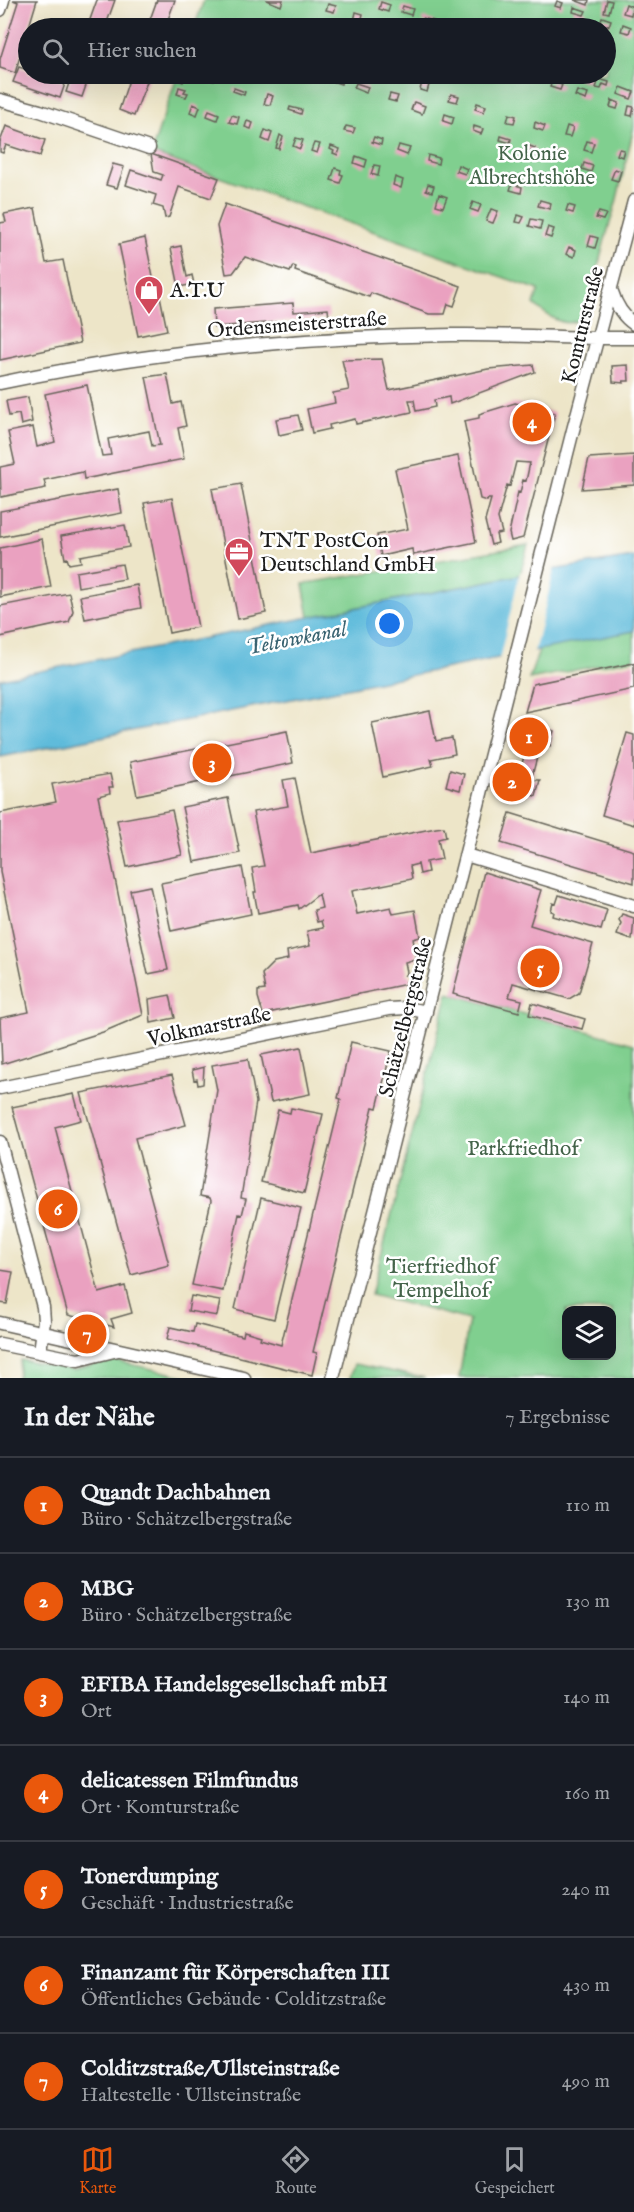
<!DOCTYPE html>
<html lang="de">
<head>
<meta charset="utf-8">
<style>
  body { margin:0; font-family:"IM FELL English",serif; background:#242831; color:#f1f3f6 }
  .controls { position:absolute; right:18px; bottom:18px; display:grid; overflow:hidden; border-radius:12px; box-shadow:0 6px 24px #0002 }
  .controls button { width:54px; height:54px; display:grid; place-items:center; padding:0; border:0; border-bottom:2px solid #363941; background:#171b24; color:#f1f3f6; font:30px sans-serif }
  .you { position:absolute; left:390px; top:624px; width:21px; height:21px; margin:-15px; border:4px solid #fff; border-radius:50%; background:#1a73e8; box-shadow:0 0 0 9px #1a73e833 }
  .badge { display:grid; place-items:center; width:39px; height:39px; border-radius:50%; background:#ea580c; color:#fff; font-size:20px; font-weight:700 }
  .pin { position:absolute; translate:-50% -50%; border:3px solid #fff; box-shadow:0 2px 6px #0006 }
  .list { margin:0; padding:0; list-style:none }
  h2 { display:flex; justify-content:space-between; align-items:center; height:78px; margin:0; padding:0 24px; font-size:26px }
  h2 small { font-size:20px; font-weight:400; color:#9ea1a6 }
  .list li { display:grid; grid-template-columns:39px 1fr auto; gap:18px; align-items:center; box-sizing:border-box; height:96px; padding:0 24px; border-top:2px solid #363941 }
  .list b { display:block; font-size:22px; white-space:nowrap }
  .list p { margin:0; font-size:20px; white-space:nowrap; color:#9ea1a6 }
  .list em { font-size:20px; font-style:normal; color:#9ea1a6 }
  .icon { flex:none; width:33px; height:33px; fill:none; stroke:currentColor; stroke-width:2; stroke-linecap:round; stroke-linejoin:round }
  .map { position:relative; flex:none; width:634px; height:1378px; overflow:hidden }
  .search { position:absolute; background:#171b24; box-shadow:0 6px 24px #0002; left:18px; right:18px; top:18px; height:66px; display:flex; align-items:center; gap:15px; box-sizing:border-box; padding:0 21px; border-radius:33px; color:#9ea1a6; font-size:22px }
  .sheet { height:750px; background:#171b24 }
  nav { display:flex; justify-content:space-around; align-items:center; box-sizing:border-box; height:84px; border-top:2px solid #363941; background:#171b24; font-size:16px; color:#9ea1a6 }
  nav a { display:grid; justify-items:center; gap:3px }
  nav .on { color:#ea580c }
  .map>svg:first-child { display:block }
  .green { fill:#80cf8f; stroke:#4e7656; stroke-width:1.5; fill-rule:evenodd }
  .water { fill:#5cbada; stroke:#3c6b7b; stroke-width:1.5 }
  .pier { fill:#ede5c8 }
  .building { fill:#eaa1c0 }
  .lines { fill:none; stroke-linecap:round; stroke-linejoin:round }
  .minor-casing { stroke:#656258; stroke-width:15 }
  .minor { stroke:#fff; stroke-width:12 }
  .labels { text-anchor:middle; stroke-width:5; stroke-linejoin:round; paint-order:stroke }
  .park-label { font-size:21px; fill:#44644a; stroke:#fff }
  .poi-label { font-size:21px; fill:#1c1c1c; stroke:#fff; text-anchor:start }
  .street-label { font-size:21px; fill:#1c1c1c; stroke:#fff }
  .water-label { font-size:22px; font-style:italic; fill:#396371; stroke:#fff }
</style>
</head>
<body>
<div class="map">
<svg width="634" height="1378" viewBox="0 0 634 1378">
  <rect width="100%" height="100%" fill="#fff"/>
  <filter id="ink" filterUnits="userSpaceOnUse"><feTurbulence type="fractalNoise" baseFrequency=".0167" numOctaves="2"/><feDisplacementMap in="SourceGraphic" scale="12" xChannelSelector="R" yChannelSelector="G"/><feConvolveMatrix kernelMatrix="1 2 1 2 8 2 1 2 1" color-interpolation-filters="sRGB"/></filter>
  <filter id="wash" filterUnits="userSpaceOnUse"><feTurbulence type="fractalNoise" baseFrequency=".008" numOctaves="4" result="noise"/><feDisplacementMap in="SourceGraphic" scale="24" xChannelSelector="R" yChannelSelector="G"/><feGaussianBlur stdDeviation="1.35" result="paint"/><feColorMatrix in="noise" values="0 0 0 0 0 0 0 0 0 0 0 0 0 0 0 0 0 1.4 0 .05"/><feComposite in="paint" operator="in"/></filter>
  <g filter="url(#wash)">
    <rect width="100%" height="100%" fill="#ede5c8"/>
    <path class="green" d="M204,0H634V127L616,203L604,243L586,315C582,317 578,321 573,322C561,326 542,312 534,304L539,290L151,153L178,74H606V28H194Z
      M528,545L520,575L309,617L303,584Z
      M634,631V659L529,679L540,648Z
      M448,993L634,1044V1378H459L469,1320L371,1295ZM566,1310H612V1356H566Z
      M21,1360L74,1370L112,1360L192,1378H17Z
      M354,1364L425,1378H350Z"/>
    <path class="water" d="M634,557V631L0,757V679L520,575Z"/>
    <path class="pier" d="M555,566L534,652L499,660L520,572Z"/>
    <g id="blocks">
      <path class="building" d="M13,0H37L15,73L0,68V59L18,2Z
        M97,0H115L105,28H87Z
        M157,0H175L165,28H147Z
        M266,0H283L281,6Z
        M574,0H589L588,5Z
        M607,0L612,1L609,13L604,12Z
        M557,1L563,3L561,8L555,6Z
        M381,2L390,5L388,12L379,9Z
        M328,4L336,6L334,12L326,10Z
        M626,4L633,7L631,15L623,13Z
        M403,6L413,9L411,15L401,12Z
        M574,7L586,11L584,15L573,12Z
        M356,12L363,14L361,23L354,21Z
        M602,17L611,20L609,26L600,23Z
        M423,18L434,21L432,25L422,22Z
        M382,23L392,26L391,28H380Z
        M623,24L631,27L629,33L621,31Z
        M19,67L28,70V74H39L62,81L65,84L60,98L13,82Z
        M72,74H90L82,97L66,92Z
        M131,74H150L134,116L119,110Z
        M180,74H186L183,82L178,80Z
        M204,74L216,75L214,81L203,77Z
        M396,74L402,75L400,83L394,81Z
        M575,74L590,76L588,83L574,77Z
        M334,75L343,78L341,84L332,81Z
        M599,79L609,82L608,86L603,84L601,89L596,88Z
        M552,81L562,85L560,90L550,87Z
        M422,82L429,85L427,92L420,90Z
        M356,83L368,87L366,93L354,88Z
        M179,87L186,89L184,92L188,93L186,97L177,94Z
        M621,87L634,92L631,99L618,94Z
        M234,88L245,92L244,95L233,91Z
        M577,91L588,94L586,100L575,96Z
        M267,94L273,96L270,105L264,104Z
        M390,94L398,96L396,102L388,100Z
        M451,94L459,96L457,102L449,100Z
        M612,100L619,103L617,109L610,107Z
        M414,102L425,106L422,114L411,110Z
        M477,103L486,106L484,112L475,109Z
        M193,104L200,107L197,115L190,112Z
        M629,106L634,107L632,116L627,115Z
        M290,107L302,110L301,114L289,110Z
        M209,110L219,114L217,120L207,116Z
        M445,114L454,117L452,124L443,121Z
        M509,114L516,116L514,123L507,122Z
        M232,115L239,117L237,124L229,122Z
        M247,121L253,123L251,129L245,127Z
        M535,122L545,126L543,131L534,128Z
        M6,126L45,140L40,156L6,145L3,153L0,152V142Z
        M346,126L355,128L353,133L344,131Z
        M474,126L483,129L481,134L473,131Z
        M567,126L573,128L570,137L564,136Z
        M265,130L272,133L269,142L262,139Z
        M280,135L283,137L279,149L276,148Z
        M501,136L511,139L510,143L500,140Z
        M374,137L382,140L381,145L372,142Z
        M296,138L303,140L300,149L293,146Z
        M587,141L594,143L591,152L584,150Z
        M314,143L320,144L317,153L311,151Z
        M399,145L410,148L407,155L397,151Z
        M527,145L535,148L534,152L525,149Z
        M331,146L340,149L338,155L333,153L334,151L330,149Z
        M619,149L624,150L622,157L617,155Z
        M554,152L564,155L562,161L552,158Z
        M151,154L219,178L211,198L179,187L169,217L165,218L163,208L153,205L156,195L126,185L131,170L161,180L163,175L154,172Z
        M428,155L439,158L438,164L427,161Z
        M356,156L367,160L365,167L354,163Z
        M584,163L593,166L591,172L582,169Z
        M113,164L124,167L117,188L106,185Z
        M374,165L380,166L378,176L371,174Z
        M458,165L467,169L465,174L456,171Z
        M335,168L341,170L340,174L343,175L340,183L331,180Z
        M615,169L621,171L618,181L611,179Z
        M487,176L496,178L495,183L486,181Z
        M395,177L403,180L401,188L393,185Z
        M428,184L434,186L432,192L426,190Z
        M512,184L522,187L521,193L510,190Z
        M439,194L447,197L443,207L436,205Z
        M540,200L551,203L550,209L538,206Z
        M473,202L481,205L478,212L470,209Z
        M225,204L461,286L454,306L448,304L445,314H429L371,293L369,297L295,271L296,267L293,266L290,272L245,257L233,273L226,274L217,226Z
        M568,205L575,207L573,213L566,211Z
        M35,208L46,263L63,260L80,343L0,360V223L6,222L4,214Z
        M491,209L498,211L493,223L486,221Z
        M599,212L606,214L603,220L596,218Z
        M518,215L524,217L521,223L516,222Z
        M531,219L542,221L540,229L529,226Z
        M548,227L554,229L551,238L545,236Z
        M591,236L598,238L595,248L588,246Z
        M145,238L157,297L160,296L167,330L138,336L119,244Z
        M181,246L187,277L192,275L194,284L179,287L171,248Z
        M569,247L576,250L574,257L566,254Z
        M293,303L294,312L328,309L329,318L214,327L213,309Z
        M382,359L389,390L488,369L533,365L535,372L450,404L449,397L434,400L435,407L416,411L414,400H409L412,412L356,424L355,419L329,425L330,429L312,433L307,409L335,403L333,393L349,390L342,360Z
        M628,365L629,381H623L624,383L613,382L612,366Z
        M167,374L173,404L181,402L186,426L178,428L184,459L84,479L83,472L44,480L46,488L1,497L0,467L15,464L8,432L33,427L37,447L55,442L45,394L87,385L102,456L111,455L108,439L149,431L152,446L160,445L146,377Z
        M28,397L32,422L21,425L19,414L9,416L6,401Z
        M515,403L555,413L523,538L511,541L509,533L518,492L520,493L523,480L526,481L530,463L516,462L510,486L507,485L498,518L502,533L496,534L498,543L491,545L485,521L491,499H488L487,501L480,499L464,421L479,418V414Z
        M298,415L302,430L279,435L276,419Z
        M634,455V485L582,489L589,458Z
        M458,456L476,542L413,555L412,549L381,556L377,535L408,529L395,469Z
        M241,484L266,613L238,619L212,489Z
        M118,489L122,513L0,537V511Z
        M172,498L198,627L169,633L144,503Z
        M125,525L129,547L80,556L81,562L69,564L67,558L65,559L61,536Z
        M42,539L51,587L0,597V548Z
        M122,564L125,579L78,587L76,572Z
        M137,585L141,608L85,619L80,596Z
        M69,593L73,611L69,622L0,637V606Z
        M634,663V689L525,712L533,684Z
        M430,711L436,741L452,738L455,754L431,759L433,766L383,777L372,723Z
        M532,723L554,731L550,746L541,742L531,780H540L536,796L510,790L506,793L505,790L511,766L521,768L526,747L516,745L521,726L530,729Z
        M287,731L293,763L137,795L130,762Z
        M627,733L634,735V825L602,815Z
        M450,770L464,774L460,790L446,786Z
        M110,774L113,787H109L110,793L98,796L143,1015L103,1032L2,1064L0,1018L29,1012L0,872V813L56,802L52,784Z
        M295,778L311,853L436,828L444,827L446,837L438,839L442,859L426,862L428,872L420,874L418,864L410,866L412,879L352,891L357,914L391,907L393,914L415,910L420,937L413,939L417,959L405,962L407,972L405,975L410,974L411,981L406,982L407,984L263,1014L258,997V991L265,990L262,974L274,962L288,959L287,951L310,946L307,931L323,928L321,921L317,922L314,910L322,908L319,894L299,909L298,905L258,913L254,892H256L252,868L264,866L253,812L288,806L283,780Z
        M228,798L240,853L194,862L182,807Z
        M172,810L182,855L127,867L117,820Z
        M510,813L634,851V883L501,843Z
        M242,867L251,914L171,931L161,883Z
        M484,872L541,890L530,925L593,944L579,993L569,999L513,983L509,997L522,1000L519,1012L453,994Z
        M150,886L168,970L148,974L130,890Z
        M559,895L607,910L601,930L553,916L554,912L551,911L553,903L556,904Z
        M622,914L634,918L632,940L617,935L621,923L619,920Z
        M170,995L175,1018L151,1023L149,999Z
        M532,1003L585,1019L582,1029L529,1015Z
        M351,1042L391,1051L377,1108L373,1107L313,1352L317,1353L312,1375L167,1339L170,1327L193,1332L195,1324L243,1336L244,1331L261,1336L260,1339L281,1345L341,1099L338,1098Z
        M301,1047L310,1094L271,1102L261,1055Z
        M248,1059L256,1102L241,1198L246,1199L242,1215L239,1214L223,1291L192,1285L211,1201L210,1198L200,1196L217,1090L212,1065Z
        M204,1067L203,1084L198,1085L197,1079L194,1080L192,1070Z
        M172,1075L186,1125L135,1138L169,1265L131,1275L81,1093Z
        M74,1094L81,1120L55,1127L99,1293L125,1286L132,1313L111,1319L114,1327L68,1315L12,1107Z
        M291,1108L323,1114L304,1193L261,1182L278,1110L290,1113Z
        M261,1198L301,1208L274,1319L235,1309Z
        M0,1270L13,1272L7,1304L0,1303Z
        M191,1296L220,1301L217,1316L188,1311Z"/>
    </g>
  </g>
  <g filter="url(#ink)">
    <use href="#blocks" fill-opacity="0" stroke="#656258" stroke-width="1.5"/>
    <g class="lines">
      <g class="minor-casing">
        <path id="minor" d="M0,10L3,0
          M0,100L40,111L149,148
          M612,292C616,305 622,316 634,324
          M0,383C149,351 300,337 452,335C513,334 573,339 634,338
          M466,855L634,906
          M0,1088L389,1009L406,1008L426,1012
          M0,1142L43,1307L44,1321L40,1352
          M0,1323L244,1378
          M0,1344L78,1360L118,1350
          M333,1378L573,430L634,201"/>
      </g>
      <use href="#minor" class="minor"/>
    </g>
  </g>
  <defs>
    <g id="shop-pin" transform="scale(1.5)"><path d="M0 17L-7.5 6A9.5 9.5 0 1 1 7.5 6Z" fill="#d1495b" stroke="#fff"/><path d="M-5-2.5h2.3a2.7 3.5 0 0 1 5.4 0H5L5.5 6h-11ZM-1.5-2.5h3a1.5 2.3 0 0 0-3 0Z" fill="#fff"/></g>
    <g id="office-pin" transform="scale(1.5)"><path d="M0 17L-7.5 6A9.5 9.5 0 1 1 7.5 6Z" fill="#d1495b" stroke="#fff"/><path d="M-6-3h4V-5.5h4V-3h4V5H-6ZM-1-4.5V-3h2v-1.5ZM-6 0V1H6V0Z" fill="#fff"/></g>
  </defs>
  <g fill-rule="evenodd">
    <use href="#shop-pin" x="149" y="290"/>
    <use href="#office-pin" x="239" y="552"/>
  </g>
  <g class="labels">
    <g class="park-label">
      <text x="532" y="160">Kolonie<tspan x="532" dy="24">Albrechtshöhe</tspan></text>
      <text x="523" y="1155">Parkfriedhof</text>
      <text x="441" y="1273">Tierfriedhof<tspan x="441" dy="24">Tempelhof</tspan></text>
    </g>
    <g class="poi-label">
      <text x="170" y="297">A.T.U</text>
      <text x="260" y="547">TNT PostCon<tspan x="260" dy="24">Deutschland GmbH</tspan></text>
    </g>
    <g class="street-label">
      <text transform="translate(297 324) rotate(-4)" y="7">Ordensmeisterstraße</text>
      <text transform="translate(582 325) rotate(-76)" y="7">Komturstraße</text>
      <text transform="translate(405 1017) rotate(-76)" y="7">Schätzelbergstraße</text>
      <text transform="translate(209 1026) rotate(-12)" y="7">Volkmarstraße</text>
    </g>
    <g class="water-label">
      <text transform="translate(296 637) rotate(-11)" y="8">Teltowkanal</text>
    </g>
  </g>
</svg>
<div class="controls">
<button><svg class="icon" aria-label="layers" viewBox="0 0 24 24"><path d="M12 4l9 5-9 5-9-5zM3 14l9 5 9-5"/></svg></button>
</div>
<div class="you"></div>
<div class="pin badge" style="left:529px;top:737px">1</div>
<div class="pin badge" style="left:512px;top:782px">2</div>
<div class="pin badge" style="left:212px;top:763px">3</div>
<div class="pin badge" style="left:532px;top:422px">4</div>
<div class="pin badge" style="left:540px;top:968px">5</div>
<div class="pin badge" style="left:58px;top:1209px">6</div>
<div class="pin badge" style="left:87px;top:1334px">7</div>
<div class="search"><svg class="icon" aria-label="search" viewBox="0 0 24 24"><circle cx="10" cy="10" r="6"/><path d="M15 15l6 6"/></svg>Hier suchen</div>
</div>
<section class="sheet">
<h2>In der Nähe<small>7 Ergebnisse</small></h2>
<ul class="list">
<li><span class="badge">1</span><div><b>Quandt Dachbahnen</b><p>Büro · Schätzelbergstraße</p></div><em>110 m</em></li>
<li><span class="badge">2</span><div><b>MBG</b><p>Büro · Schätzelbergstraße</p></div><em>130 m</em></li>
<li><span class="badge">3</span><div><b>EFIBA Handelsgesellschaft mbH</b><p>Ort</p></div><em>140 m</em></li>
<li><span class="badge">4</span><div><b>delicatessen Filmfundus</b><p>Ort · Komturstraße</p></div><em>160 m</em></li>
<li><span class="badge">5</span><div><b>Tonerdumping</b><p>Geschäft · Industriestraße</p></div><em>240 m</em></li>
<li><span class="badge">6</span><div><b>Finanzamt für Körperschaften III</b><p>Öffentliches Gebäude · Colditzstraße</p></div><em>430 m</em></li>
<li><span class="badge">7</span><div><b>Colditzstraße/Ullsteinstraße</b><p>Haltestelle · Ullsteinstraße</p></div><em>490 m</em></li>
</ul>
</section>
<nav>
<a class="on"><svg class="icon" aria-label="map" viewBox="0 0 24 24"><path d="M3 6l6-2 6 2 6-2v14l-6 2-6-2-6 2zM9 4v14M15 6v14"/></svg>Karte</a>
<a><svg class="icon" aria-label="directions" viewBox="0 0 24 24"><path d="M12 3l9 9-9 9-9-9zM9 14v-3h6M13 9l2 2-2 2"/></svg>Route</a>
<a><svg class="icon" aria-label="saved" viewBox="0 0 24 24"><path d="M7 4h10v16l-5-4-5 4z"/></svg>Gespeichert</a>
</nav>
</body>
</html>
